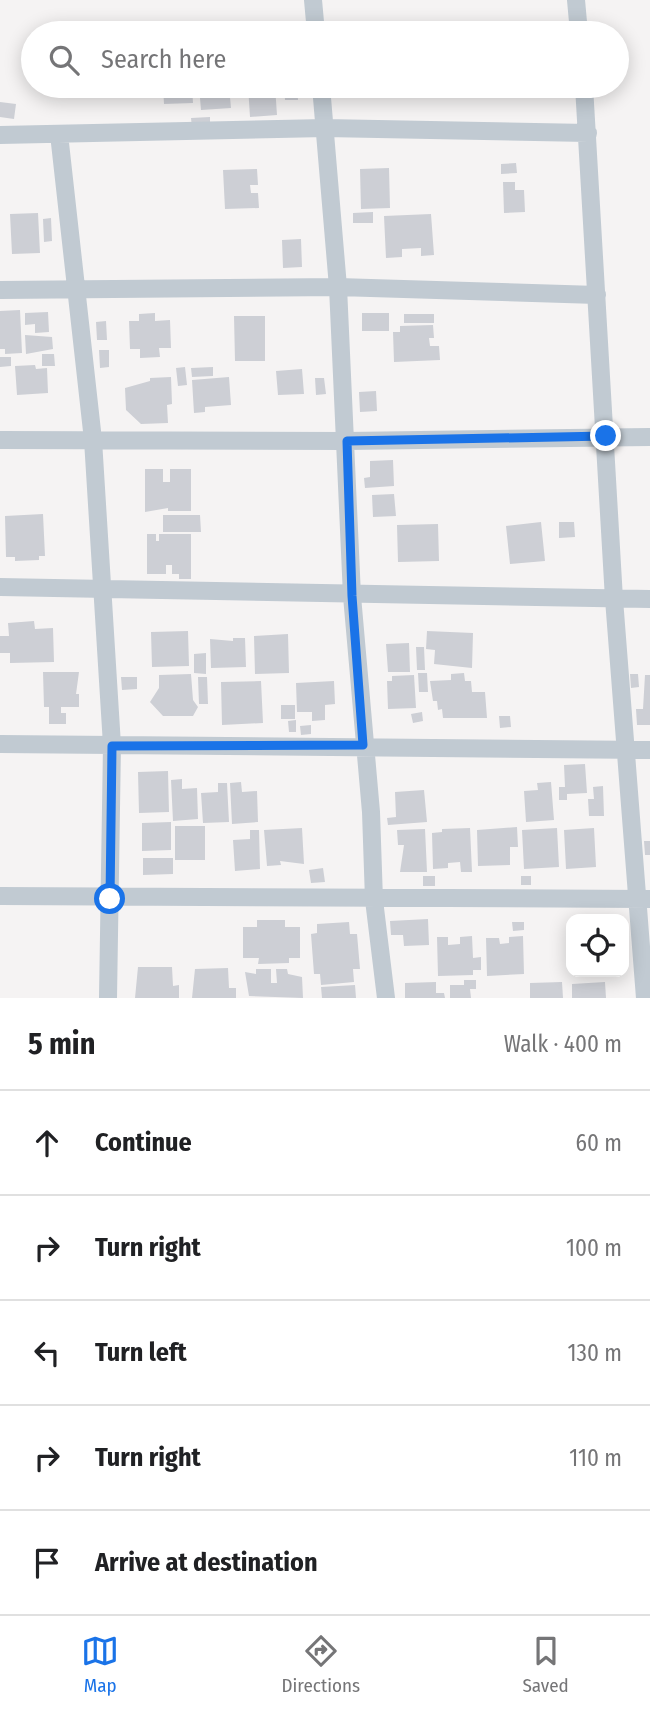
<!DOCTYPE html>
<html lang="en">
<head>
<meta charset="utf-8">
<style>
  body { margin:0; font-family:"Fira Sans Condensed",sans-serif; background:#f6f6f6; color:#202124 }
  .controls { position:absolute; right:21px; bottom:21px; display:grid; overflow:hidden; border-radius:14px; box-shadow:0 4px 18px #0003 }
  .controls button { width:63px; height:63px; display:grid; place-items:center; padding:0; border:0; border-bottom:2px solid #e0e0e0; background:#fff; color:#202124; font:35px sans-serif }
  .stop { position:absolute; width:21px; height:21px; margin:-16px; border:5px solid #1a73e8; border-radius:50%; background:#fff }
  .stop.end { background:#1a73e8; border-color:#fff; box-shadow:0 2px 7px #0008 }
  .list { margin:0; padding:0; list-style:none }
  h2 { display:flex; justify-content:space-between; align-items:center; height:91px; margin:0; padding:0 28px; font-size:30px }
  h2 small { font-size:23px; font-weight:400; color:#757577 }
  .list li { display:grid; grid-template-columns:46px 1fr auto; gap:21px; align-items:center; box-sizing:border-box; height:105px; padding:0 28px; border-top:2px solid #e0e0e0 }
  .list b { display:block; font-size:26px; white-space:nowrap }
  .list em { font-size:23px; font-style:normal; color:#757577 }
  .icon { flex:none; width:38px; height:38px; fill:none; stroke:currentColor; stroke-width:2; stroke-linecap:round; stroke-linejoin:round }
  .map { position:relative; flex:none; width:650px; height:998px; overflow:hidden }
  .search { position:absolute; background:#fff; box-shadow:0 4px 18px #0003; left:21px; right:21px; top:21px; height:77px; display:flex; align-items:center; gap:18px; box-sizing:border-box; padding:0 24px; border-radius:38px; color:#757577; font-size:26px }
  .sheet { height:616px; background:#fff }
  nav { display:flex; justify-content:space-around; align-items:center; box-sizing:border-box; height:98px; border-top:2px solid #e0e0e0; background:#fff; font-size:19px; color:#757577 }
  nav a { display:grid; justify-items:center; gap:4px }
  nav .on { color:#1a73e8 }
  .map>svg:first-child { display:block }
  .building { fill:#cdcfd5 }
  .lines { fill:none; stroke-linecap:round; stroke-linejoin:round }
  .minor { stroke:#c1cad2; stroke-width:18 }
  .route { stroke:#1a73e8; stroke-width:9 }
</style>
</head>
<body>
<div class="map">
<svg width="650" height="998" viewBox="0 0 650 998">
  <rect width="100%" height="100%" fill="#f5f3f3"/>
  <path class="building" d="M163,86H192L193,103L164,104Z
    M199,86H229L231,108L201,110Z
    M248,86H275L277,115L250,117Z
    M284,86H297L298,100H285Z
    M0,102L16,104L14,119L0,117Z
    M210,117V127L192,128L191,118Z
    M516,163L517,173L501,174V164Z
    M389,168L390,208L361,209L360,169Z
    M257,169L258,185H250L251,193H258L259,208L225,209L223,170Z
    M503,182H515V190H524L525,212L504,213Z
    M373,212V223H353V213Z
    M38,213L40,253L12,254L10,214Z
    M431,214L434,255L421,256V248L402,249V257L386,258L384,216Z
    M51,218L52,241L44,242L43,219Z
    M301,239L302,267L283,268L282,240Z
    M20,310L22,353L5,354V349H0V311Z
    M48,312L49,332L35,333V324L25,325V313Z
    M155,313V321L170,320L171,348H159L160,357L140,358V349H130L129,321H139V314Z
    M362,313H389V331H362Z
    M404,314H434V323H404Z
    M234,316H265V361H235Z
    M106,321L107,340H97L96,322Z
    M433,325L434,338H429L430,346H439L440,360L394,362L393,332H400V326Z
    M25,335L52,337L53,349L26,354Z
    M99,350H109V367L100,368Z
    M42,354H54L55,366H42Z
    M0,357H11V366L0,367Z
    M35,365L36,369L47,368L48,393L17,395L15,366Z
    M185,367L187,385L178,386L176,368Z
    M213,367V376L192,377L191,368Z
    M302,369L304,394L278,395L276,371Z
    M171,377L172,404L167,405L168,423L141,424L126,410L125,388L150,381V378Z
    M229,377L231,405L205,407V412L194,413L192,380Z
    M315,378H324L326,394L316,395Z
    M376,391L377,411L360,412L359,392Z
    M393,460L394,486L365,488L364,478L370,477V461Z
    M145,469H163V482H170V469H191V511H168V508L145,512Z
    M394,494L396,516L373,517L372,495Z
    M43,514L45,556H39V560L15,561V557H6L5,516Z
    M163,515H200L201,532H163Z
    M541,522L545,561L510,564L506,526Z
    M559,522H574L575,537L559,538Z
    M438,524L439,561L398,562L397,525Z
    M147,534H156V541H159V534H191V579H179V574H172V565H166V574H147Z
    M34,621L35,629L53,628L54,662L10,663V653H0V636H9L8,623Z
    M188,631L189,666L152,667L151,632Z
    M427,631L473,633L472,668L434,664L435,650L426,649Z
    M288,634L289,673L255,674L254,636Z
    M233,638H245L246,667L211,668L210,639L233,641Z
    M409,643L410,672H388L386,644Z
    M416,647H424L425,670H417Z
    M206,653V674L194,673V654Z
    M43,672H79L76,694H79V707H61V713H66V724H49V707H44Z
    M418,673H427L428,692H419Z
    M464,673L465,681H471L472,692H485L487,718H443L442,709L438,710L437,701H433L430,681L451,680V674Z
    M191,674L193,700L198,707L193,716H163L150,702L159,688V675Z
    M630,674H638L639,687L631,688Z
    M414,675L416,708L388,709L387,681H392V676Z
    M645,675H650V725H637L636,709H643Z
    M121,677H137V689L122,690Z
    M198,677H207L208,704H199Z
    M261,681L263,723L222,725L221,682Z
    M334,681L335,704L325,705V720L312,721V712H297L296,683Z
    M281,705H295V719H281Z
    M422,712L423,721L413,723L411,714Z
    M499,716H510L511,727L500,728Z
    M296,720V732H289L288,721Z
    M311,725V734L301,735L300,726Z
    M585,764L587,793L567,794V800H559V787H565L564,765Z
    M168,771L169,812L139,813L138,772Z
    M182,779V789L197,788L198,819L173,821L171,780Z
    M241,782L242,792L257,791L258,822L232,824L230,783Z
    M551,782L554,820L526,822L524,791L538,790L537,783Z
    M218,783H227L229,822L203,823L201,793L218,792Z
    M603,786L604,816H589L588,799H594L593,787Z
    M424,790L427,822L388,825L387,818L396,817L395,792Z
    M171,822V850L142,851V823Z
    M175,826H205V860H175Z
    M517,827L518,847H510V865L478,866L477,830Z
    M302,828L304,864L280,861L281,865L267,866L264,830Z
    M470,828L472,872H461L460,862L448,863V868L433,869L432,833L442,832V829Z
    M557,828L559,867L524,869L522,830Z
    M594,828L596,867L566,869L564,830Z
    M425,829L427,872H400L404,845H398L397,830Z
    M250,830H259L260,869L235,871L233,840L250,839Z
    M644,841H650V855H645Z
    M143,858H173V874L143,875Z
    M323,868L325,882L311,883L309,870Z
    M423,876H435V886H423Z
    M521,876H531V885H521Z
    M428,919L429,945L404,946L403,935H391L390,921Z
    M257,920H285V927H300V958H289V963L258,964L259,958H243V927H257Z
    M349,922L350,934H357L360,969H353L354,982L321,985L320,974H314L311,934L317,933V924Z
    M512,922H524V930L513,931Z
    M472,936L473,958L481,957V970H473V975L438,976L437,937H448V945L460,944V937Z
    M523,936L524,974L487,976L486,938H499L500,944L509,943V937Z
    M138,967H172L173,986L179,985V998H135Z
    M228,968L229,988H236V998H192L195,969Z
    M256,969H271V983H277L276,969H287L288,974L302,977L303,998L249,996L245,972L256,974Z
    M464,980H476V989H470L471,998H450V985H464Z
    M436,982V993H444L445,998H405V983Z
    M562,982L563,998H530V983Z
    M605,982L606,998H572V984Z
    M355,985L356,998H322L321,987Z"/>
  <g class="lines">
    <path class="minor" d="M313,0L316,33
      M576,0L579,33
      M321,86L338,287L352,596L371,812L374,900L386,998
      M584,86L614,599L645,998
      M59,134L93,440L112,745L108,998
      M0,135L325,128L588,133
      M0,290L338,287L597,295
      M0,440L347,441L650,437
      M0,587L650,599
      M0,744L650,750
      M0,896L650,899"/>
  </g>
  <g class="lines">
    <path class="route" d="M110,899L112,746L363,745L352,596L347,441L606,436"/>
  </g>
</svg>
<div class="controls">
<button><svg class="icon" aria-label="locate" viewBox="0 0 24 24"><circle cx="12" cy="12" r="6"/><path d="M12 2v4M12 18v4M2 12h4M18 12h4"/></svg></button>
</div>
<div class="stop" style="left:110px;top:899px"></div>
<div class="stop end" style="left:606px;top:436px"></div>
<div class="search"><svg class="icon" aria-label="search" viewBox="0 0 24 24"><circle cx="10" cy="10" r="6"/><path d="M15 15l6 6"/></svg>Search here</div>
</div>
<section class="sheet">
<h2>5 min<small>Walk · 400 m</small></h2>
<ul class="list">
<li><svg class="icon" aria-label="ahead" viewBox="0 0 24 24"><path d="M12 20V5M6 11l6-6 6 6"/></svg><div><b>Continue</b></div><em>60 m</em></li>
<li><svg class="icon" aria-label="right" viewBox="0 0 24 24"><path d="M7 20v-9h11M14 6l5 5-5 5"/></svg><div><b>Turn right</b></div><em>100 m</em></li>
<li><svg class="icon" aria-label="left" viewBox="0 0 24 24"><path d="M17 20v-9H6M10 6l-5 5 5 5"/></svg><div><b>Turn left</b></div><em>130 m</em></li>
<li><svg class="icon" aria-label="right" viewBox="0 0 24 24"><path d="M7 20v-9h11M14 6l5 5-5 5"/></svg><div><b>Turn right</b></div><em>110 m</em></li>
<li><svg class="icon" aria-label="arrive" viewBox="0 0 24 24"><path d="M6 21V4h12l-3 4 3 4H6"/></svg><div><b>Arrive at destination</b></div></li>
</ul>
</section>
<nav>
<a class="on"><svg class="icon" aria-label="map" viewBox="0 0 24 24"><path d="M3 6l6-2 6 2 6-2v14l-6 2-6-2-6 2zM9 4v14M15 6v14"/></svg>Map</a>
<a><svg class="icon" aria-label="directions" viewBox="0 0 24 24"><path d="M12 3l9 9-9 9-9-9zM9 14v-3h6M13 9l2 2-2 2"/></svg>Directions</a>
<a><svg class="icon" aria-label="saved" viewBox="0 0 24 24"><path d="M7 4h10v16l-5-4-5 4z"/></svg>Saved</a>
</nav>
</body>
</html>
